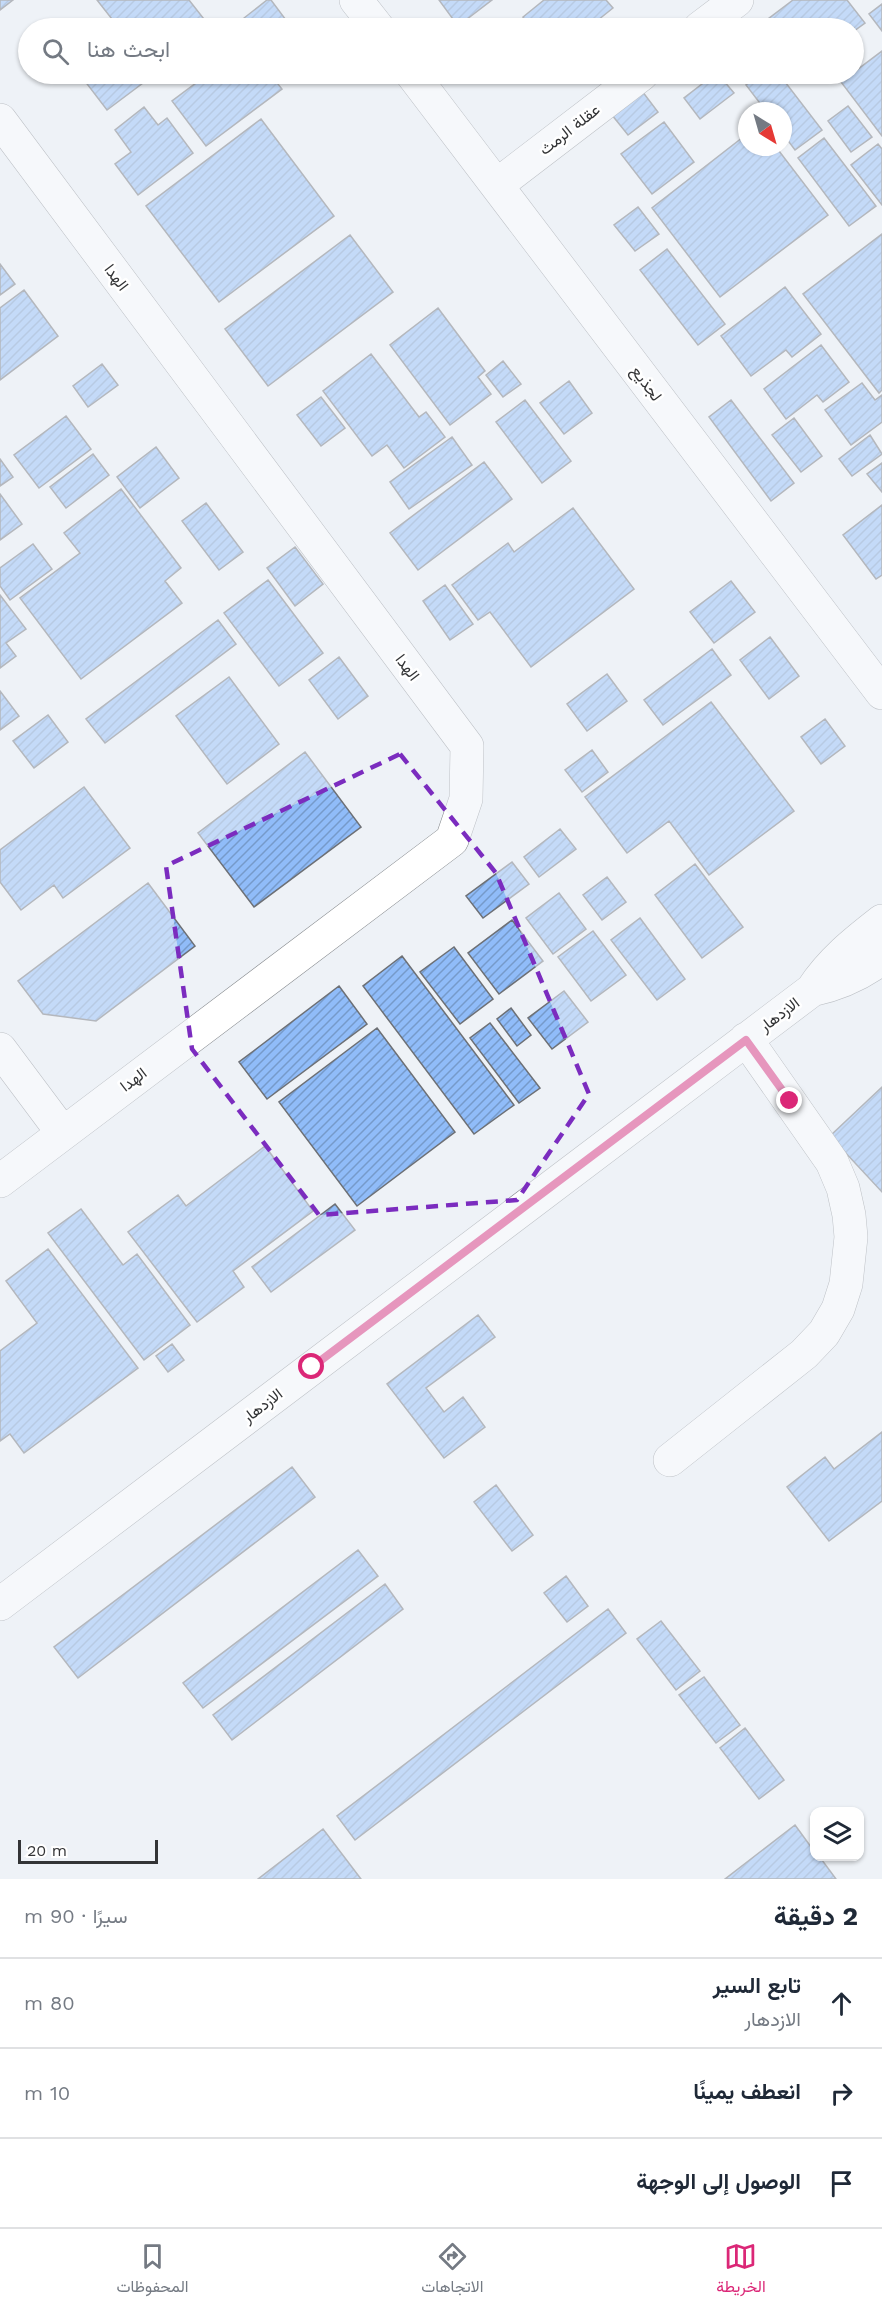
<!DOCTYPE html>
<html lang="ar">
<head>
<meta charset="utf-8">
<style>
  body { margin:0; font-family:"Work Sans",Vazirmatn,sans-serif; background:#f2f2f3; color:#1f2937; direction:rtl }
  .controls { position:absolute; right:18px; bottom:18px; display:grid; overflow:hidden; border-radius:12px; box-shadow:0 2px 4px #0004 }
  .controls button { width:54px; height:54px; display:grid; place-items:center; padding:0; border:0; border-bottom:2px solid #e0e1e3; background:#fff; color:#1f2937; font:30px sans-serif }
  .compass { position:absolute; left:738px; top:102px; width:54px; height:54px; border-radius:50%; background:#fff; box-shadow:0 2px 4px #0004; rotate:143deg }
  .scale { position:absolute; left:18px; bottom:15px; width:140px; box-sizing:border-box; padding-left:6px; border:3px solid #333436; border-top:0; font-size:16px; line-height:21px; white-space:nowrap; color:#333436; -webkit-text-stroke:4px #fff; paint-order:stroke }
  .stop { position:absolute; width:18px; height:18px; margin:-14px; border:4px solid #db2777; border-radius:50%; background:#fff }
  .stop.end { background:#db2777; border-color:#fff; box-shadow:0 2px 6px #0008 }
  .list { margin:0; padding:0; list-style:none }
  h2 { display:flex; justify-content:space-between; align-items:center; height:78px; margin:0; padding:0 24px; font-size:26px }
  h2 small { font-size:20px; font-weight:400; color:#747a83 }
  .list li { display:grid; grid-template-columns:39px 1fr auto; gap:18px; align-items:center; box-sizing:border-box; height:90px; padding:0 24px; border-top:2px solid #e0e1e3 }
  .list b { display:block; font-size:22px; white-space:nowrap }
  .list p { margin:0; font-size:20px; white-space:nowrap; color:#747a83 }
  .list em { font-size:20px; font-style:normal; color:#747a83 }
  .icon { flex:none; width:33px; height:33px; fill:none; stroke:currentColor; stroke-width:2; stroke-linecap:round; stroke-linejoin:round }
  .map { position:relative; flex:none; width:882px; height:1879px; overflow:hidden; direction:ltr }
  .search { position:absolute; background:#fff; box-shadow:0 2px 4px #0004; left:18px; right:18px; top:18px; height:66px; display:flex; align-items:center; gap:15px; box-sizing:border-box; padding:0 21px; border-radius:33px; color:#747a83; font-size:22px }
  .sheet { height:348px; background:#fff }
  nav { display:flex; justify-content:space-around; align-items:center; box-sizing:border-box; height:84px; border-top:2px solid #e0e1e3; background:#fff; font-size:16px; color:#747a83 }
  nav a { display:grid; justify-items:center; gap:3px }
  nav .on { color:#db2777 }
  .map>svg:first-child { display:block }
  .building { fill:url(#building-hatch); stroke:#6d7075; stroke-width:1.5 }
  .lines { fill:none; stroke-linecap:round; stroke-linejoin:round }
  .minor-casing { stroke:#83878b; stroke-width:34 }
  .minor { stroke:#fff; stroke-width:33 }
  .route { stroke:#db2777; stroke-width:8 }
  .marked { fill:none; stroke:#7b2cbf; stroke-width:4.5; stroke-dasharray:12 8; stroke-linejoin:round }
  .labels { text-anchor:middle; stroke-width:5; stroke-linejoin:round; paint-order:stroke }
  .street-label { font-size:16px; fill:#333436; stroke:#fff }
</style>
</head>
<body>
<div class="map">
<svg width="882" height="1879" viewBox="0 0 882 1879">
  <defs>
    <pattern id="building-hatch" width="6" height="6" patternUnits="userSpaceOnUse" patternTransform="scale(1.5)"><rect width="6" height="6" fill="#90bcf9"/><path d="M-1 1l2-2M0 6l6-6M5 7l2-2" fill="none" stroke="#769aca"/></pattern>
  </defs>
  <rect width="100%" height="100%" fill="#eef2f7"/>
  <path class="building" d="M0,0H13L0,10Z
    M97,0H189L211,28H119Z
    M267,0H271L286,20L274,28H252L244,18Z
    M439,0H492L458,26Z
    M544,0H606L613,8L588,28H532L523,17Z
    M793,0H847L865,23L854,31V28H756Z
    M882,4V31L869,14Z
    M882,51V136L841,82Z
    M92,74H155L107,110L84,80Z
    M208,74H270L282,89L206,146L172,101Z
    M715,74H718L734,93L700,119L684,98Z
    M761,74H779L822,130L795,150L783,134V111H766L746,85Z
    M642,91L658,112L628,135L612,115Z
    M848,106L872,137L851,152L828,121Z
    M144,107L158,125L167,118L193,153L138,195L115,164L131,152L115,130Z
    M261,119L334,216L219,302L146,206Z
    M664,122L694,162L652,194L621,154Z
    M747,134V147H776L828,215L720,297L652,208Z
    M824,138L876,206L849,226L798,158Z
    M878,144L882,149V205L851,165Z
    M638,207L659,234L635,251L614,225Z
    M882,234V390L879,393L803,294Z
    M350,235L393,292L268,386L225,329Z
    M667,249L725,324L698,345L640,270Z
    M0,264L15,284L0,295Z
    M785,287L821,334L792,357L786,350L751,376L721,336Z
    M24,290L58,336L0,380V308Z
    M438,308L485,371L478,377L491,394L450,425L390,345Z
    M821,345L849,382L823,402L817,395L786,419L764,389Z
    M371,354L419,417L426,412L445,437L404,468L387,445L372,456L323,391Z
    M503,361L521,384L503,397L486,375Z
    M102,364L118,385L88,407L73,386Z
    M569,381L592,413L564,434L540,403Z
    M862,383L875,400L882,395V422L851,445L825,410Z
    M321,397L345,428L321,446L297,415Z
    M525,400L571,461L542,483L496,422Z
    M731,400L794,483L771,501L709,417Z
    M66,416L91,449L39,488L14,455Z
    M794,418L822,456L801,472L772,435Z
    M870,435L882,454L852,476L839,459Z
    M452,437L472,465L409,509L390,482Z
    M156,447L179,478L140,508L117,477Z
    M93,454L109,475L66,508L50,487Z
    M0,459L13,477L0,486Z
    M484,462L512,499L418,570L390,533Z
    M882,463V492L867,474Z
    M121,489L181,568L165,581L182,603L81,679L20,598L80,553L64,533Z
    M0,494L22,524L0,540Z
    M206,503L243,552L219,570L182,521Z
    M882,505V575L876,579L843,535Z
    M573,508L634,589L531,667L490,612L478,620L452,585L508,543L514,552Z
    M33,544L52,569L10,600L0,586V568Z
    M295,547L323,584L295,606L267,568Z
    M268,580L323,653L279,686L224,613Z
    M731,581L755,612L714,643L690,612Z
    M445,585L473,624L450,640L423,601Z
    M0,595L26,629L6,643L16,656L0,668Z
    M218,620L236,644L105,743L86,719Z
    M770,637L799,676L769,699L740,660Z
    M712,649L731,675L663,725L644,700Z
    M339,657L368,696L338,719L309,680Z
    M607,674L627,701L587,731L567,704Z
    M229,677L279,744L227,784L176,716Z
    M0,691L19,716L0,730Z
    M711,702L794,811L709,875L669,821L627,853L585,797Z
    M48,715L68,742L34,768L13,741Z
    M825,719L845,746L821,764L801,737Z
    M592,750L608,772L582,792L565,770Z
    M305,752L361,827L254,907L198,833Z
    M84,787L130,848L63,898L54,885L21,910L0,882V850Z
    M560,829L576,849L539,877L524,857Z
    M512,862L529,884L483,918L466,896Z
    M695,864L743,927L702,958L655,895Z
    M607,877L626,902L602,920L583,895Z
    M148,883L195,946L96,1021L43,1014L18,981Z
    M559,893L586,929L553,954L526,918Z
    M640,918L685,979L657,1000L611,940Z
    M512,920L543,961L499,994L468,953Z
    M593,931L626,975L591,1001L558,957Z
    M454,947L493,999L460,1024L420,972Z
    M402,956L514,1105L474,1134L363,986Z
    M339,986L367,1024L267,1099L239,1062Z
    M564,991L588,1022L552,1049L528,1018Z
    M511,1008L531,1035L517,1046L497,1019Z
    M490,1023L540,1088L519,1103L470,1038Z
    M377,1028L455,1132L357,1206L279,1102Z
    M882,1087V1192L830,1136Z
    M265,1146L313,1211L233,1271L244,1287L197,1322L128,1232L178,1195L186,1206Z
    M335,1204L355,1230L271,1292L252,1267Z
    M81,1209L123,1265L137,1254L190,1325L144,1360L48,1233Z
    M48,1249L138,1368L24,1453L10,1434L0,1441V1351L37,1323L6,1281Z
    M478,1315L495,1337L426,1388L444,1412L463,1397L485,1427L444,1458L387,1384Z
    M172,1344L184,1360L168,1372L156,1356Z
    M882,1432V1501L829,1541L787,1487L825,1457L834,1469Z
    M292,1467L315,1497L78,1678L54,1647Z
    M496,1485L533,1535L512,1551L474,1502Z
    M358,1550L378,1576L203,1708L183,1683Z
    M566,1576L588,1606L567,1622L544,1593Z
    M385,1584L403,1609L232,1740L213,1715Z
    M608,1609L626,1633L355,1840L337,1816Z
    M661,1621L700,1671L676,1690L637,1639Z
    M704,1677L740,1725L716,1743L679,1695Z
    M745,1728L784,1780L759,1799L720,1748Z
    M795,1825L814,1851V1856H819L836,1879H725Z
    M323,1829L361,1879H258Z"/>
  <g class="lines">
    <g class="minor-casing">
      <path id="minor" d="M356,0L378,28
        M700,28L737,0
        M412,74L882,693
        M0,120L467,746L466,799L452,840L0,1181
        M497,185L642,74
        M812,990C839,984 860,975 882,958
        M0,1049L62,1132
        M670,1460L804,1354L824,1333L838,1309L846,1284L851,1237L849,1215L843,1188L832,1162L746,1039
        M0,1604L812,990C831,961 855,942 882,921"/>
    </g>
    <use href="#minor" class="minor"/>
  </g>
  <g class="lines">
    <path class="route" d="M312,1367L746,1040L790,1101"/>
  </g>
  <path d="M0 0H882V1879H0ZM400,754L496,873L589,1094L517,1200L319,1215L192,1049L166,866Z" fill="#eef2f7" fill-opacity=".55" fill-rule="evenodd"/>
  <path class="marked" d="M400,754L496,873L589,1094L517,1200L319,1215L192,1049L166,866Z"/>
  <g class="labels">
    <g class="street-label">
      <text transform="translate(569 129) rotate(-38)" y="6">عقلة الرمث</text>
      <text transform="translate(117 277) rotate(53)" y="6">الهدا</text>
      <text transform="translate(647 383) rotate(53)" y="6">لجذيع</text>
      <text transform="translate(408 667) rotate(53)" y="6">الهدا</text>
      <text transform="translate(779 1014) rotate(-37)" y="6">الازدهار</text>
      <text transform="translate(133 1079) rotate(-37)" y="6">الهدا</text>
      <text transform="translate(262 1405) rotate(-37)" y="6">الازدهار</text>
    </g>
  </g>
</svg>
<div class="controls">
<button><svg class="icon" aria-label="layers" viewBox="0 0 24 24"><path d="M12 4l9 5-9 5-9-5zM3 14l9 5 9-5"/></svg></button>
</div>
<svg class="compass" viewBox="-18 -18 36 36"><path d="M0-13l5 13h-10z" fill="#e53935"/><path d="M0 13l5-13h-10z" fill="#747a83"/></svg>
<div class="scale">20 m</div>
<div class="stop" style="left:312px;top:1367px"></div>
<div class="stop end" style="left:790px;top:1101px"></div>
<div class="search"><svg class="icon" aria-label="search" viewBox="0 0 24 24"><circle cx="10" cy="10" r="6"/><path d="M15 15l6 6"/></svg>ابحث هنا</div>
</div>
<section class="sheet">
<h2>2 دقيقة<small>سيرًا · 90 m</small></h2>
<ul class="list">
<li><svg class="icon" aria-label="ahead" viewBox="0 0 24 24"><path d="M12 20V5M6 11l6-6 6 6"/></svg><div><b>تابع السير</b><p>الازدهار</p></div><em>80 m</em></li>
<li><svg class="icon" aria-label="right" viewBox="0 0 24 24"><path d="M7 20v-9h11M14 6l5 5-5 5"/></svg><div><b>انعطف يمينًا</b></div><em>10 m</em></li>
<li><svg class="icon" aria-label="arrive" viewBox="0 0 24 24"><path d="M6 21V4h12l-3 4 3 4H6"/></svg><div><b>الوصول إلى الوجهة</b></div></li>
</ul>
</section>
<nav>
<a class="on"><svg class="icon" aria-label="map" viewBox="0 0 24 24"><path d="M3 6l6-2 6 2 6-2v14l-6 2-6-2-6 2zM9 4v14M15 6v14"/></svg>الخريطة</a>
<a><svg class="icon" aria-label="directions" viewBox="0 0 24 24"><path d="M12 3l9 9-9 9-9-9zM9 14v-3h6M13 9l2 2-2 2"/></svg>الاتجاهات</a>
<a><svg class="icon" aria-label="saved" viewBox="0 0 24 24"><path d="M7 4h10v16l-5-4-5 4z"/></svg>المحفوظات</a>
</nav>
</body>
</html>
